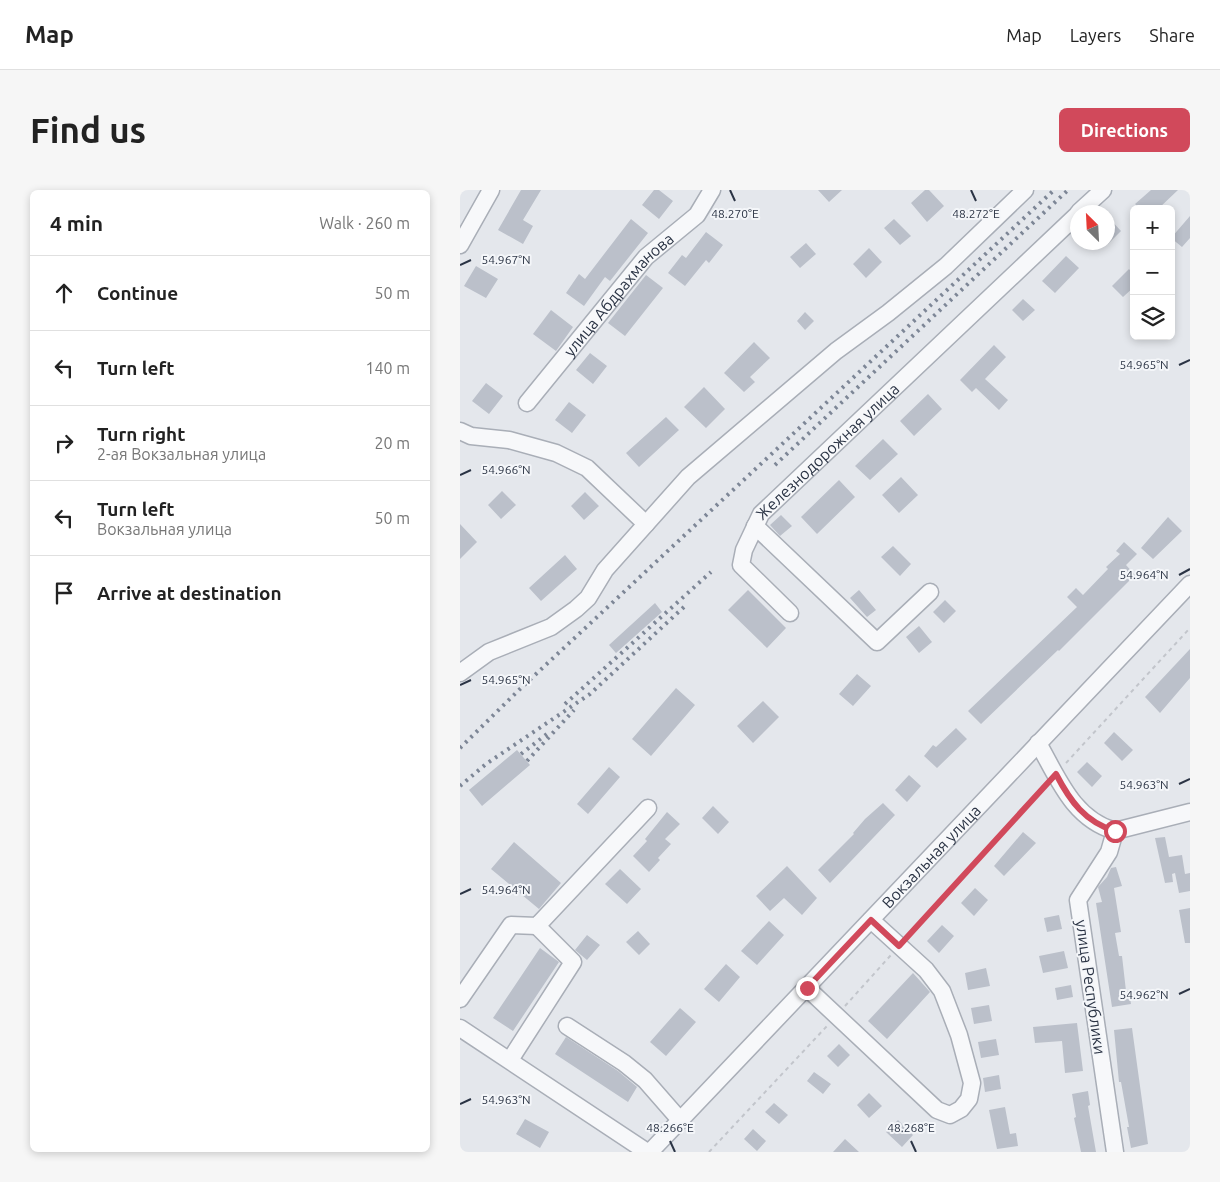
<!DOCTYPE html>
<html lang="en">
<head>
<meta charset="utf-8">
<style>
  body { margin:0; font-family:Ubuntu,sans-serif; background:#f6f6f6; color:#222 }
  .controls { position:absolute; right:15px; top:15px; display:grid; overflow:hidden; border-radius:8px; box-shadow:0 2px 8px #0003 }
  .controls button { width:45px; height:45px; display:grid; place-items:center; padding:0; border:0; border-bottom:1px solid #e0e0e0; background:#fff; color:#222; font:25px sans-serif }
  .compass { position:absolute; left:610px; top:15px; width:45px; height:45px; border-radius:50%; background:#fff; box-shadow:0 2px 8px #0003; rotate:336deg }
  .stop { position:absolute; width:15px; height:15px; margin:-11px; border:4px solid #d1495b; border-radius:50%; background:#fff }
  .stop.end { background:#d1495b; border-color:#fff; box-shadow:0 1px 5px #0008 }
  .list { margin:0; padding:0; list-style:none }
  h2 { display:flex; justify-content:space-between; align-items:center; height:65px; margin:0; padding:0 20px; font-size:21px }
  h2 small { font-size:16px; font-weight:400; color:#767676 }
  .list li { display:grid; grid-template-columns:32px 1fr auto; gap:15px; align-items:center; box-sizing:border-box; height:75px; padding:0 20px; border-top:1px solid #e0e0e0 }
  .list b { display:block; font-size:19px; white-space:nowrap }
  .list p { margin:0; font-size:16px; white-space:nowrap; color:#767676 }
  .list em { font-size:16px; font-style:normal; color:#767676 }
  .icon { flex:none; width:28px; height:28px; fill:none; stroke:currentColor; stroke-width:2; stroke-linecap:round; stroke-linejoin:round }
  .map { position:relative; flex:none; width:730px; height:962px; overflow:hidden; border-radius:8px }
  header { display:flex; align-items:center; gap:30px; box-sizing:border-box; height:70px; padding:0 25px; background:#fff; border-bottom:1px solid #e0e0e0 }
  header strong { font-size:24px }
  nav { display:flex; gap:28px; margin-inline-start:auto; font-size:18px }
  .intro { display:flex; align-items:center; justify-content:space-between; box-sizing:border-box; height:120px; padding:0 30px }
  h1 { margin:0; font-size:35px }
  .button { padding:12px 22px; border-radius:8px; background:#d1495b; color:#fff; font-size:18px; font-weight:700 }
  main { display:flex; gap:30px; padding:0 30px }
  aside { flex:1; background:#fff; border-radius:8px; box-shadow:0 2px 8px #0003 }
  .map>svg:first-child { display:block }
  .building { fill:#bbc0ca }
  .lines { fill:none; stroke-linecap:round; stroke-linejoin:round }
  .minor-casing { stroke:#a9aeb7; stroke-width:19 }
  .path { stroke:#c2c5cb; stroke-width:2; stroke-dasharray:4 4; stroke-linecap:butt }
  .minor { stroke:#f7f8fa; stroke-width:16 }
  .rail { stroke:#7d8696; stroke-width:4; stroke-dasharray:2.5 5; stroke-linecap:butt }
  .route { stroke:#d1495b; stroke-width:6 }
  .ticks { fill:none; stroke:#2b3445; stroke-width:2 }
  .labels { text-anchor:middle; stroke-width:4; stroke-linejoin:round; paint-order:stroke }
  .street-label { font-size:16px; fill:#2b3445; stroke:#f4f6f9 }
  .ticks-label { font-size:12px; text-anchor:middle; fill:#2b3445; stroke:#f4f6f9; stroke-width:4; stroke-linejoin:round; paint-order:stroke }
</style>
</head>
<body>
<header>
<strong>Map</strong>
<nav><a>Map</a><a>Layers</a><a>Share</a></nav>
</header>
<div class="intro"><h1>Find us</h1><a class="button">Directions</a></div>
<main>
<aside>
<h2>4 min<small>Walk · 260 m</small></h2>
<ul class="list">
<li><svg class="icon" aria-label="ahead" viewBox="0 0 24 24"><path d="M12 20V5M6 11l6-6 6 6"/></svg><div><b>Continue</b></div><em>50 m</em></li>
<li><svg class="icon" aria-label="left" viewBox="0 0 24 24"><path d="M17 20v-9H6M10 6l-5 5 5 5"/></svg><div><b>Turn left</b></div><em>140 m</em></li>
<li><svg class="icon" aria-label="right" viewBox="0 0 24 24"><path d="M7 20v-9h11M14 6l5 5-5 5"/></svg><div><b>Turn right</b><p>2-ая Вокзальная улица</p></div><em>20 m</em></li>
<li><svg class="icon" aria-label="left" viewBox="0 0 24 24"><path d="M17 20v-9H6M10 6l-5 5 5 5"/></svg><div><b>Turn left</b><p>Вокзальная улица</p></div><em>50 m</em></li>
<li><svg class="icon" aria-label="arrive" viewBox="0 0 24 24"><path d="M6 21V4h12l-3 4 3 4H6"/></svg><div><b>Arrive at destination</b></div></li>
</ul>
</aside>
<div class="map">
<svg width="730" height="962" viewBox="0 0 730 962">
  <rect width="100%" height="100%" fill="#e4e7ec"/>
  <path class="building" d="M61,0H81L63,30L73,36L63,54L38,40Z
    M194,0H199L213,11L199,29L182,15Z
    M358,0H382L369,12Z
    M465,0H469L484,16L467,32L451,13Z
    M691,0H718L698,19H680L675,14Z
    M730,26V48L722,57L711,48Z
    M648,27L661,41L648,54Z
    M171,29L188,43L150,91L145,87L124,116L106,103L119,84L125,89Z
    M434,29L451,46L440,55L424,38Z
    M246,42L263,55L249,73L246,70L225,96L208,83L222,65L226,68Z
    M346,53L356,64L340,78L330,67Z
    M409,58L422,72L406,88L393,74Z
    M606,66L619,78L595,103L582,91Z
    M16,76L38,89L26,108L4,96Z
    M669,79L674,85V97L663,107L652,96Z
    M186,85L203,98L165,146L148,133Z
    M563,109L575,120L563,131L552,120Z
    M91,120L113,137L96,161L73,144Z
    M345,122L354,131L345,140L337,131Z
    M294,152L310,168L290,187L295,192L284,202L264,183Z
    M534,155L546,167L525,189L548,210L539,220L516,198L512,202L500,190Z
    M130,163L147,176L133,194L116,180Z
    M26,193L43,206L29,224L12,211Z
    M244,197L265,219L246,238L224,217Z
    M468,204L482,219L454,246L440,231Z
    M109,212L126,225L112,243L95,230Z
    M206,227L219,240L179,277L166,263Z
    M423,249L438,264L410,290L395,276Z
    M441,287L458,305L439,323L422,305Z
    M379,290L395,307L357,344L341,327Z
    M42,301L56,315L41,329L28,315Z
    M125,302L139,316L124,330L111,316Z
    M321,325L332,336L320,346L310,335Z
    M708,327L722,341L693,369L681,358Z
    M0,334L17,352L0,369Z
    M664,352L677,364L666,375L675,385L599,461L598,460L521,534L508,521L617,417L607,407L616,398L623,405L648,379L646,377L660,364L656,361Z
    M433,356L451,374L440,386L421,367Z
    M105,365L117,379L81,411L69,398Z
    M288,400L326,438L307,458L268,420Z
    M399,400L416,420L407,427L390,408Z
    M485,410L496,421L484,433L473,422Z
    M195,413L202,422L156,463L149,455Z
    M459,436L472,452L459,463L446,447Z
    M730,459V488L700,523L685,507Z
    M397,484L411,496L393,516L379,504Z
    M216,498L235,515L191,566L172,549Z
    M303,511L319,527L293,553L277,536Z
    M496,538L507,549L477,578L464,566L473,555L476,557Z
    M654,542L673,560L662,571L644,553Z
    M57,560L70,575L22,616L9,600Z
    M627,572L642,586L632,597L617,582Z
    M149,577L160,587L128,624L117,614Z
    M449,585L461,596L447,612L435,600Z
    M423,613L435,625L370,693L358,680L394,644L393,643L405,629Z
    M253,616L269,632L258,644L242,628Z
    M207,622L220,634L205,649L211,654L198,668L200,670L189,682L173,666L187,651L185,649Z
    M563,642L576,653L544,686L534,676Z
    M705,647L709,667L722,665L725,684L730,683V701L719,703L715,683L712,684L713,692L705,693L695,648Z
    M54,652L101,693L79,719L31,679Z
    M327,676L357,708L342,725L324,708L310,721L296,706Z
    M656,677L662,696L654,698L661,742L655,743L659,766H662L666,801H669L671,814L652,817L636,713L642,712L638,697L647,687L651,678Z
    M160,679L181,699L167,714L145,694Z
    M515,698L528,710L514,726L501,713Z
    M730,718V753H725L719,720Z
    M599,725L602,739L587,742L584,728Z
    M309,731L324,745L297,775L281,761Z
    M482,735L494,746L479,763L467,751Z
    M178,741L190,754L179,765L166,752Z
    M127,745L140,755L127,770L115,760Z
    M80,758L99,772L53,841L33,828Z
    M604,761L608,778L583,783L579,766Z
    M266,774L280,787L259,812L244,799Z
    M526,778L530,796L508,800L505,783Z
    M453,783L470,802L427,849L408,831Z
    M611,795L613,807L597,810L595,798Z
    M529,815L532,831L514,834L511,818Z
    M220,818L236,832L206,866L190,852Z
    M617,833L623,881L605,883L602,851L575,853L573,837Z
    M672,838L688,954L671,958L667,937H669L661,892H659L654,840Z
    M106,847L158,881L177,897L168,912L95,864Z
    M536,849L539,865L521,868L518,852Z
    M379,854L390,865L378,877L367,866Z
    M354,882L371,894L363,904L347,891Z
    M539,885L541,899L525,902L523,888Z
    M628,901L630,915L628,916L636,962H621L614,928L616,927L612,904Z
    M409,903L422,916L409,928L397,915Z
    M314,913L328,925L319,934L305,922Z
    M545,917L550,944L556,943L558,956L537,959L529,920Z
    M65,929L89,942L80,958L56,944Z
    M438,930L453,945L442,957L426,942Z
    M293,939L306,951L297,961L284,949Z
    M385,949L399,962H373Z"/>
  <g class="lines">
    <g class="minor-casing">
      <g id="minor">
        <path d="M619,22L643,0"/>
        <path d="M0,55L31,0"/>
        <path id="s1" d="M67,213L186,67L237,25L252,0"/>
        <path d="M0,241L11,246L49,250L96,263L127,278L186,334"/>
        <path d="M295,336L417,452L470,402"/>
        <path id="s2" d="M330,423L281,375L284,360L301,324L618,24"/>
        <path d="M0,483L29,462L91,437L116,419L128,408L145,380L228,287L376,161L428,123L486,76L565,0"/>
        <path d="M578,553C598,588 613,629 655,641"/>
        <path d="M655,641L730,622"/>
        <path d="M347,798L477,920L490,925L501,919L509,909L512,893L499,845L482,801L466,780L411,730"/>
        <path d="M0,809L51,735L77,736L188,618"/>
        <path d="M107,836L164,873L185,890L220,930"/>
        <path d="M0,838L187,962"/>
        <path d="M50,870L113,772L77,736"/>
        <path id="s3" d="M190,962L730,394"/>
        <path d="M655,962L618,710L649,662L655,641"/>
      </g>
    </g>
    <path class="path" d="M606,573L730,438
      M449,745L586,595
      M385,816L431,765
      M249,962L367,836"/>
    <use href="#minor" class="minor"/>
    <path class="rail" d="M315,275L608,0
      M105,514L251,382
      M0,558L60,499L594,0
      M61,564L87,544
      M67,571L114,520
      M0,596L26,574L130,504L225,416"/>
  </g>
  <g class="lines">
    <path class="route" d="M347,798L411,730L439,756L596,584C610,611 625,632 655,641"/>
  </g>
  <path class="ticks" d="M270,0L275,11M511,0L516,11M0,75L11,70M719,175L730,170M0,285L11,280M719,385L730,379M0,495L11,490M719,594L730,589M0,704L11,699M719,804L730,799M0,914L11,909M210,951L215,962M451,951L456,962"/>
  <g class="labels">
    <g class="street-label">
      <text dy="6" stroke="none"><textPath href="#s1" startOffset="142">улица Абдрахманова</textPath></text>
      <text dy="6" stroke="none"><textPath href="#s2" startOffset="215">Железнодорожная улица</textPath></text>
      <text dy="6" stroke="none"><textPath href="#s3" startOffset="408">Вокзальная улица</textPath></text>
      <text transform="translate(631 797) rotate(82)" y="6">улица Республики</text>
    </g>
  </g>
  <g class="ticks-label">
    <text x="275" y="28">48.270°E</text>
    <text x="516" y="28">48.272°E</text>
    <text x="46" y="74">54.967°N</text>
    <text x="684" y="179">54.965°N</text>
    <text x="46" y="284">54.966°N</text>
    <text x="684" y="389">54.964°N</text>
    <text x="46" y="494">54.965°N</text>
    <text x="684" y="599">54.963°N</text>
    <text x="46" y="704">54.964°N</text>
    <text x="684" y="809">54.962°N</text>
    <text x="46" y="914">54.963°N</text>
    <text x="210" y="942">48.266°E</text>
    <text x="451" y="942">48.268°E</text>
  </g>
</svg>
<div class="controls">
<button>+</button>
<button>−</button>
<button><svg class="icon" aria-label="layers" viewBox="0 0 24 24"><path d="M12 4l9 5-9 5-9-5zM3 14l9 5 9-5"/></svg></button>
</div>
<svg class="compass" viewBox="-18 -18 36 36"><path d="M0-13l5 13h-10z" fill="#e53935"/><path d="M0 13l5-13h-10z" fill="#767676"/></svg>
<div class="stop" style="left:655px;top:641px"></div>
<div class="stop end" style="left:347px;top:798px"></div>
</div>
</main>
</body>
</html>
